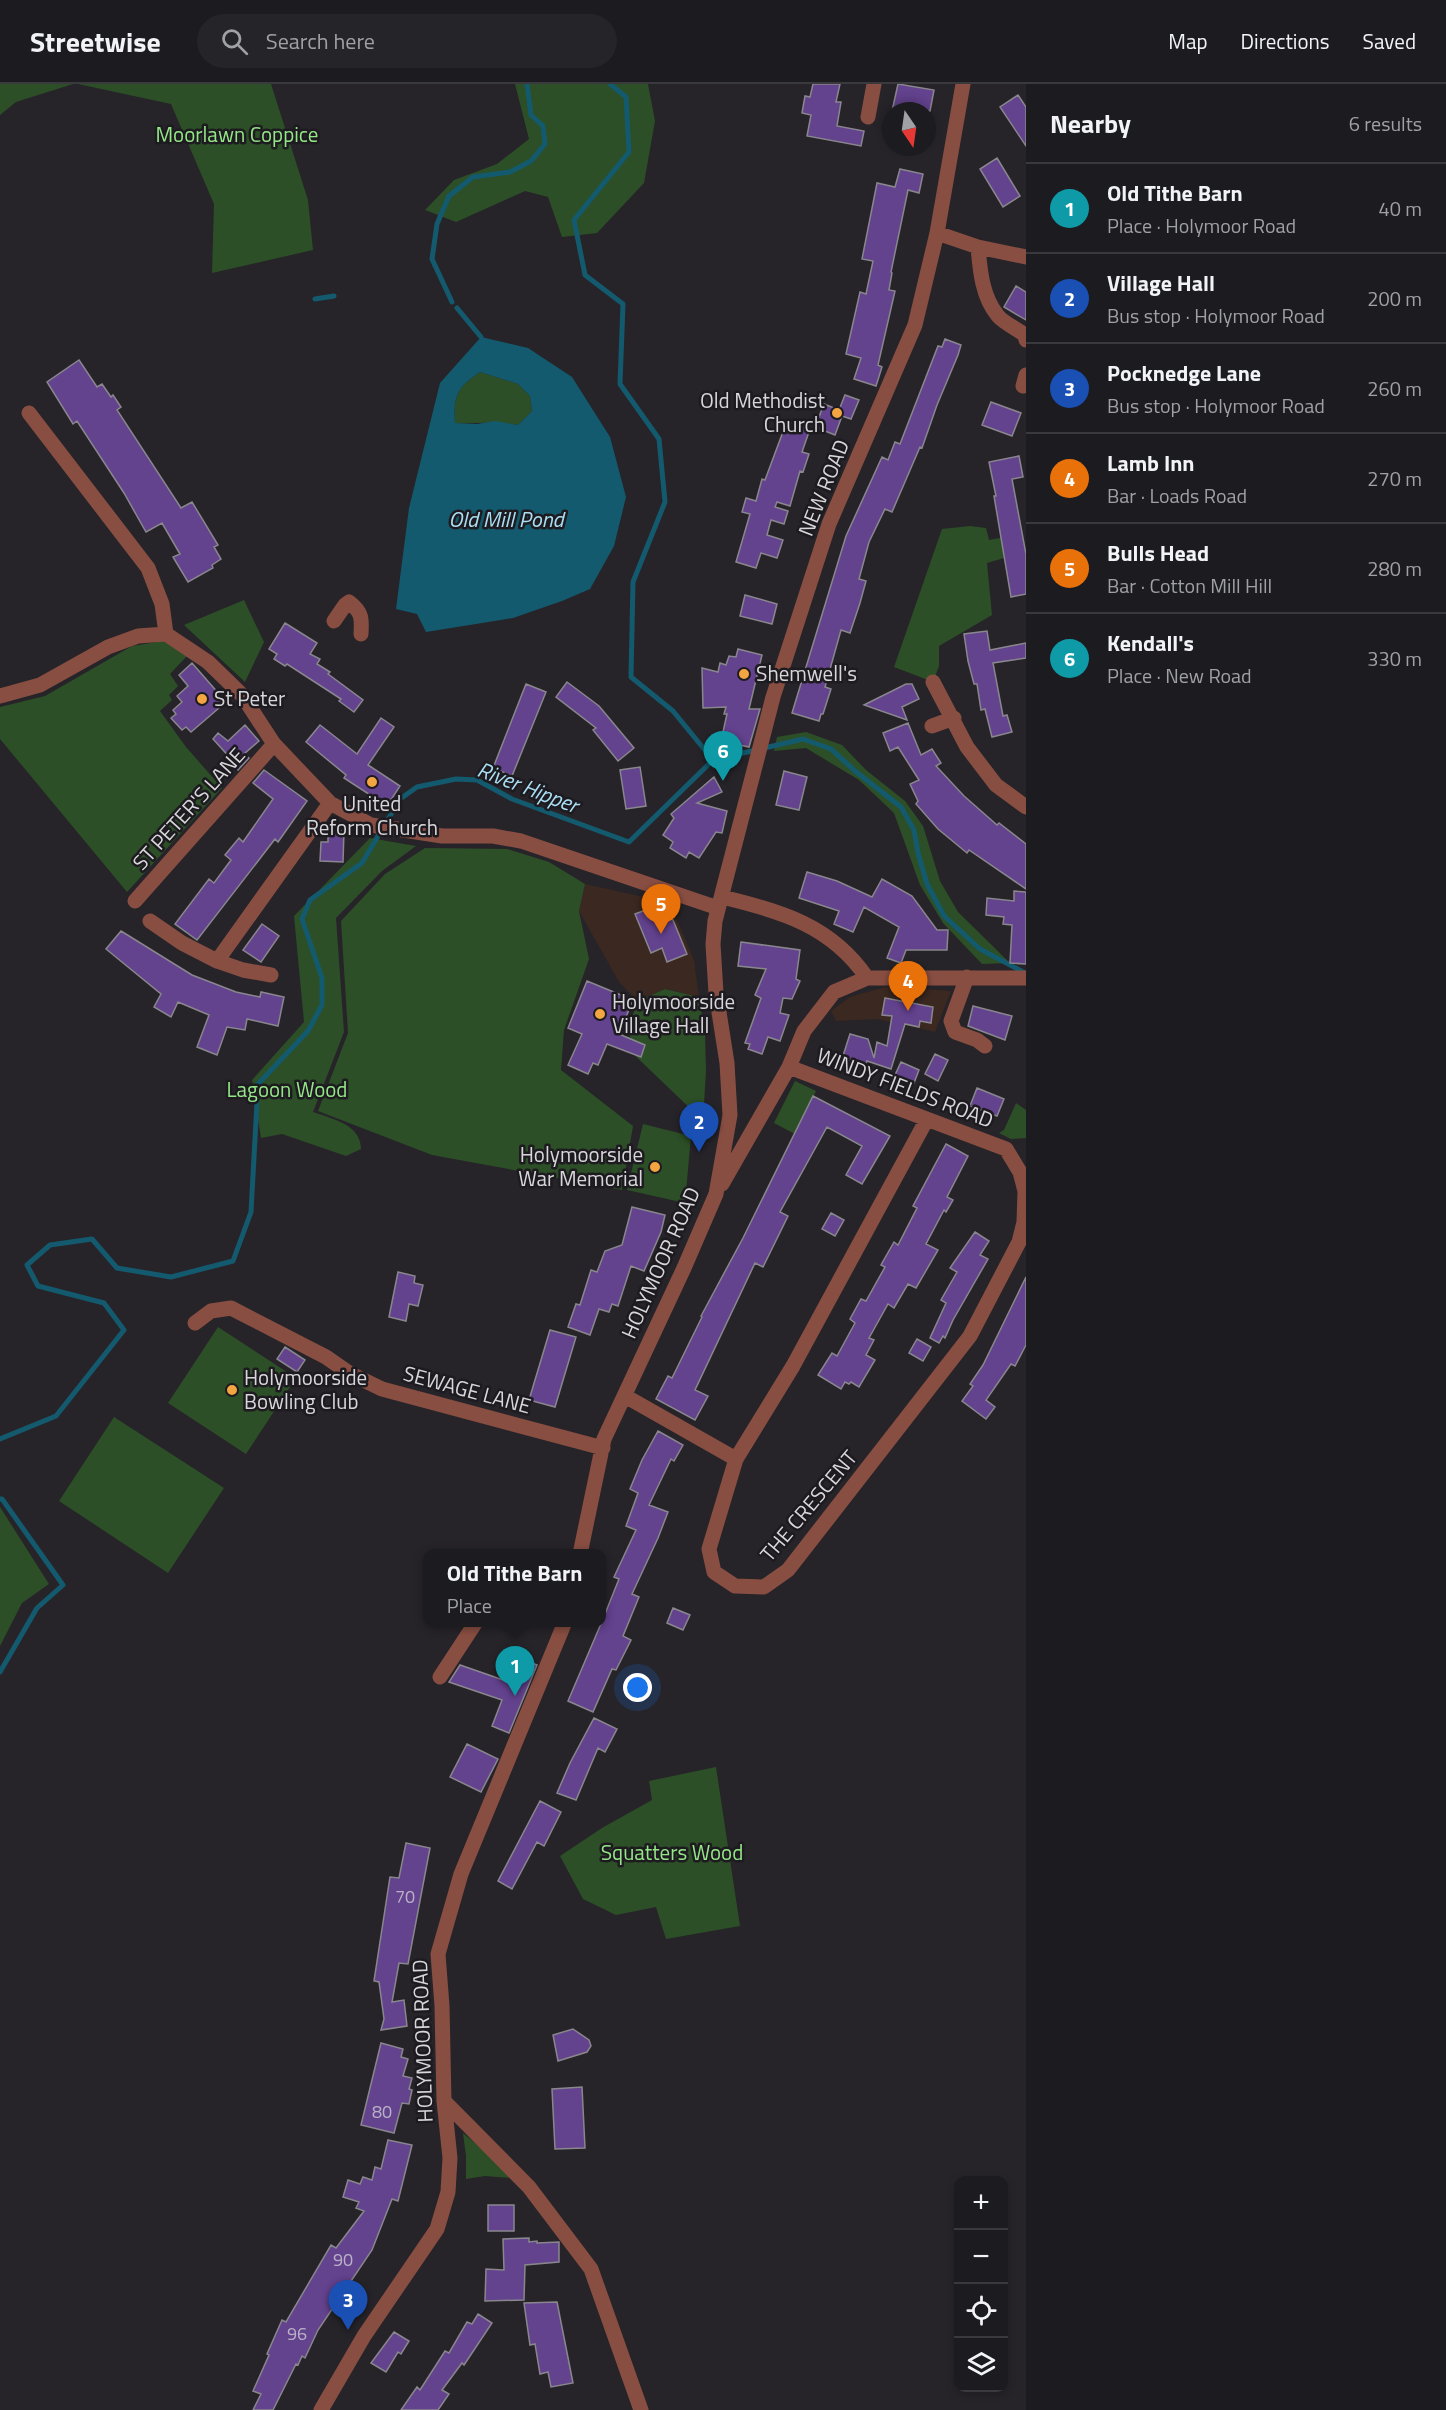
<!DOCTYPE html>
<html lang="en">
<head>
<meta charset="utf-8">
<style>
  body { margin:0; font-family:"Titillium Web",sans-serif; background:#252428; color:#f1f3f6 }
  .controls { position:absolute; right:18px; bottom:18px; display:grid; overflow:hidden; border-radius:12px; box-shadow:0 3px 9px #0003 }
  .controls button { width:54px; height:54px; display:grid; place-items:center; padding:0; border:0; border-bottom:2px solid #3a393d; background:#1c1b1f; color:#f1f3f6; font:30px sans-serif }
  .compass { position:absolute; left:882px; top:18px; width:54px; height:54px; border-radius:50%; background:#1c1b1f; box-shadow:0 3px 9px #0003; rotate:167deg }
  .you { position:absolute; left:638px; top:1604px; width:21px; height:21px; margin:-15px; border:4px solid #fff; border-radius:50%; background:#1a73e8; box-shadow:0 0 0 9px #1a73e833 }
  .badge { display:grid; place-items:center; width:39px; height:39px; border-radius:50%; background:#d93025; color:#fff; font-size:20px; font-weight:700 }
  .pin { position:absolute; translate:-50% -50px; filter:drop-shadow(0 2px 3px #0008) }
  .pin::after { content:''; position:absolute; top:32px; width:21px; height:18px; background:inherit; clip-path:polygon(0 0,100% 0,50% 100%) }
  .popup { position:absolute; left:423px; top:1465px; width:183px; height:78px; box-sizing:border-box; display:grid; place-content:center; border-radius:12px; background:#1c1b1f; filter:drop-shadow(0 2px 4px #0005); font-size:20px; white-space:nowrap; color:#a0a1a4 }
  .popup b { font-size:22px; color:#f1f3f6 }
  .popup::after { content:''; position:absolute; left:50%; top:100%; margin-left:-12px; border:12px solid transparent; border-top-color:#1c1b1f }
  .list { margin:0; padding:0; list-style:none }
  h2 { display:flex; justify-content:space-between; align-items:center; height:78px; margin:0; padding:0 24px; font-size:26px }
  h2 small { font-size:20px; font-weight:400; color:#a0a1a4 }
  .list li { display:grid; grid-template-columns:39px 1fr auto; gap:18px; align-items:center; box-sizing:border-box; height:90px; padding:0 24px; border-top:2px solid #3a393d }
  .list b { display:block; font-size:22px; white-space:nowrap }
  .list p { margin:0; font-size:20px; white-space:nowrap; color:#a0a1a4 }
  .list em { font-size:20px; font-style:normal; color:#a0a1a4 }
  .icon { flex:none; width:33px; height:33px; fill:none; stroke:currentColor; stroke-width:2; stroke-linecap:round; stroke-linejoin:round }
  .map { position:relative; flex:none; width:1026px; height:2326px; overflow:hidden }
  header { display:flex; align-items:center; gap:36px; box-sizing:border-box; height:84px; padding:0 30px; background:#1c1b1f; border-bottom:2px solid #3a393d }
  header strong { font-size:28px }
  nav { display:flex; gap:33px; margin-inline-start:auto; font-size:21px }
  .search { width:420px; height:54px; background:#252428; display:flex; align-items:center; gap:15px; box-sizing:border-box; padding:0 21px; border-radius:33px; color:#a0a1a4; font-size:22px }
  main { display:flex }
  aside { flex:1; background:#1c1b1f }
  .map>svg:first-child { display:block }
  .commercial { fill:#3a2821 }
  .green { fill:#2c4f27 }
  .water { fill:#145a6e; fill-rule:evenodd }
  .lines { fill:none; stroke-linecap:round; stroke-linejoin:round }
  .stream { stroke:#145a6e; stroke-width:5 }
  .building { fill:#63428e; stroke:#89878d; stroke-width:1.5 }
  .minor { stroke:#894e42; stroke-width:15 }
  .poi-dot { fill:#f2a541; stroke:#1d1b20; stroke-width:2 }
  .labels { text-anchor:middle; stroke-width:5; stroke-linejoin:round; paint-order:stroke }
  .number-label { font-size:18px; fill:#bab1c6 }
  .park-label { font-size:21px; fill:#94e687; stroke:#1d1b20 }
  .poi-label { font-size:21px; fill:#d7d6d9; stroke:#1d1b20; text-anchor:start }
  .street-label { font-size:21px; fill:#d7d6d9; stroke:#1d1b20 }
  .water-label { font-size:22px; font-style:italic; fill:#a9ddf1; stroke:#1d1b20 }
</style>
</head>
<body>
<header>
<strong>Streetwise</strong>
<div class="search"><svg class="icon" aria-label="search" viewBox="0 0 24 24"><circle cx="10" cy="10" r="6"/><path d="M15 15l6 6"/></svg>Search here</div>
<nav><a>Map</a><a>Directions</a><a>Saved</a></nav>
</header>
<main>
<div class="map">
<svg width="1026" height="2326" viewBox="0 0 1026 2326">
  <rect width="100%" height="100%" fill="#262429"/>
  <path class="commercial" d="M585,800L653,815L677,836L694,876L699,913L665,905L638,917L619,898L579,827Z
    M889,902L951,907L935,948L878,935L836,937L831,927L850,913Z"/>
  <path class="green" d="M0,0H73L16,18L0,31Z
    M78,0H271L308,116L313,166L212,189L214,120L171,20Z
    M515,0H648L655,37L644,99L597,149L562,153L548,113L525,107L456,138L425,126L454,96L497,80L529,55Z
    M480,288L518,300L530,312L532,327L518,341C495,337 478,340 455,339C453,311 458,303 480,288Z
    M970,442L986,444L989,456L1001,454L1004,474L987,479L992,531L939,562V582L933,598L894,583L942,445Z
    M244,516L264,558L245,598L184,541Z
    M163,557L187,572L170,590L178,602L169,611L172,616L160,627L186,663L222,704L127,808L0,655V623L45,612L132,562Z
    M806,648L842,661L866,686L905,717L923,742L940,797L958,828L1010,879L982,880L943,839L920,801L894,729L859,696L806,664L774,667L777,653Z
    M370,754L416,762L382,787L336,834L344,948L313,1028C332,1035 361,1040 361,1065L346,1072L282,1050L261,1054L252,996L304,938L294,832Z
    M425,764L507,765L549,778L585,800L579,827L589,875L564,946L561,986L633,1042L622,1106L432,1071L318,1027L348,949L341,837L385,790Z
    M665,905L699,913L705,949L706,987L704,1020L696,1030L627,964L631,955L627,946L638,917Z
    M795,997L816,1007L795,1050L774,1039Z
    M1016,1019L1026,1026V1054L1011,1055L999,1049L1004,1046Z
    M643,1040L691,1052L685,1119L627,1106Z
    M218,1243L296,1294L246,1370L168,1319Z
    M114,1333L224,1404L168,1489L59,1417Z
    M0,1423L49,1500L22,1519L0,1562Z
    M716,1683L740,1842L666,1855L656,1823L616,1831L583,1815L560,1772L602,1744L652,1716L649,1697Z
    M463,2049L489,2071L510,2094L485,2092L466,2095V2072Z"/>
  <path class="water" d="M481,253L528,264L572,293L610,353L626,413L614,462L590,505L562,517L513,534L426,548L417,530L396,525L409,424L440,299ZM480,288L518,300L530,312L532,327L518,341L495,337L477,340L455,339C453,311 458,303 480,288Z"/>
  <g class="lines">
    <path class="stream" d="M315,215L334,212
      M452,218L432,175L437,140L449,112L473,93L510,88L531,77L545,60L543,42L531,31L527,0
      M457,224L481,253
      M713,676L803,655L831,665L855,687L901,723L914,746L918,769L927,800L944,832L980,865L1025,889
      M0,1355L56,1332L124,1246L104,1219L38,1202L27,1181L50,1161L92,1155L117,1184L171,1193L233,1177L251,1128L258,1000L308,947L322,921V894L302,835L310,816L362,779L400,715L417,703L456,695L477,696L512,715L629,758L713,676L673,627L631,593L633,498L665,418L659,355L620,300L623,220L585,191L574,136L629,68L626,13L610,0
      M0,1415H2L63,1501L37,1524L0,1588"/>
  </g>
  <path class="building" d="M813,0H840L836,18H841L837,42L864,47L861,62L807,52L811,31L802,29L805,12L810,13Z
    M898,0L934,6L930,27H892Z
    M1018,11L1026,23V62L1000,23Z
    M997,74L1020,112L1003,123L980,85Z
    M900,85L923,90L919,109L908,106L891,188L892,189L889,206L895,207L878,281L882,283L876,302L854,295L861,274L846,270L860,208L866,210L873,177L862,175L877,99L895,103Z
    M1016,202L1026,208V236L1004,223Z
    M945,255L961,261L958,271L937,321L922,364L920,363L892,428L885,425L869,458L859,495L866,497L860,519L850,549L841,546L825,603L831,605L823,630H821L819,637L792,629L846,452L882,373L888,376L895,358L900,360L938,262L942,263Z
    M79,276L97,303L102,300L111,313L113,311L121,323L117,326L181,424L192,418L218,461L214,463L221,475L212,481L213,484L188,498L173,473L180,470L162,439L146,448L124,409L77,337L73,340L47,298Z
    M845,311L859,316L851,335L842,332L835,351L815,343L824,320L839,326Z
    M991,318L1021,329L1012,352L982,341Z
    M787,337L810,345L802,368L809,370L803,388L800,387L790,422L777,418L775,423L788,427L784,440L771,436L767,451L783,456L777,474L761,469L756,484L736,478L750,430L742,428L746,414L756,417L762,395L765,396Z
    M1019,372L1023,393L1012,395L1026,470V510L1011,513L994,412H996L989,378Z
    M745,511L777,520L772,540L740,532Z
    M285,539L317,559L310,570L320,575L317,580L330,588L328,590L363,616L354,628L339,617L341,615L287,580L285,582L274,575L277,570L269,565Z
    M987,547L990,566L1026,559V574L993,579L1003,632L1007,631L1012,648L992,653L985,625L981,626L977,600H974L968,577L964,550Z
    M738,565L762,571L749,625H760L749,663L721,657L727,630H724L726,623L703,624L702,584L718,588L720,579L726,581L729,572L736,573Z
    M192,579L226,618L191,648L186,643L182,646L171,634L176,630L173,626L182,618L177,612L188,602L179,591Z
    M567,598L599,622L634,664L618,677L593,646L596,644L556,613Z
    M526,600L546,608L512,692L493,684Z
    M906,600H912L919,615L902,623L907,636L864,621Z
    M381,634L394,643L368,681L400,702L387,722L344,694L346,691L306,658L320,641L357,670Z
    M908,639L921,671L932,665L941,679L936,682L964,712L997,741L999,739L1026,760V805L969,766L967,769L938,745L916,720L918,717L910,700L919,696L898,663L890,667L883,649Z
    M245,641L259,657L244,670L249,674L238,686L229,680L233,677L213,655L218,649L228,657Z
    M640,683L646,722L626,725L620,686Z
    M264,686L307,717L278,758L275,755L197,856L175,840L209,795L214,799L231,776L225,771L239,754L243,758L273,715L253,699Z
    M784,687L807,693L799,726L776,721Z
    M714,693L722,708L697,719L727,727L722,749L716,748L699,774L689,768L686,774L670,764L673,758L663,751L674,734L671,730Z
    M328,747H344L343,778L320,777L321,758H328Z
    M807,788L837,797L872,813L882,795L912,812L937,846H948L947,866H906L901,879L887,874L899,843L864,823L853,848L834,840L839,827L799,814Z
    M1014,807L1026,808V880L1010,879L1012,841L1003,840L1004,833L986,831L987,814L1014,817Z
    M656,822L673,836L687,870L667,878L662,864L651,869L635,830Z
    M262,840L279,852L261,878L243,866Z
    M121,847L192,891L236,908L260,913L261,908L284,913L278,942L247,935L245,946L227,943L217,971L197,963L209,931L178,918L171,933L154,923L161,910L106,865Z
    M741,858L800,866L796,895L800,897L792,915L783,914L780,929L789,931L780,957L768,953L762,970L748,965L750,960L745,959L761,914L755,911L766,885L738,882Z
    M587,897L633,916L619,950L645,961L641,973L607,960L598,981L593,979L588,990L568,981L582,950L568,944Z
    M885,914L933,923L931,939L920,937L919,943L905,940L891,985L867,977L865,982L842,975L850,950L868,955L874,974L877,958L887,962L892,932L882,931Z
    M973,922L1012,932L1005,956L968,942Z
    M935,970L948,976L938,997L925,990Z
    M901,978L919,986L914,999L895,991Z
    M977,1004L1004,1015L997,1032L970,1022Z
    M813,1012L890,1052L862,1100L846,1091L862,1062L827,1043L780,1128L788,1132L763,1183L755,1179L695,1306L708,1312L695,1336L656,1315L668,1292L672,1294L702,1233L701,1232L743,1154Z
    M946,1060L968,1072L947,1113L953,1116L946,1128L944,1126L926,1160L938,1166L916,1204L908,1200L894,1224L888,1220L869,1254L874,1256L866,1271L875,1276L859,1303L851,1298L849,1300L845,1298L841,1305L818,1291L832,1269L837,1272L855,1239L850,1235L861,1215L866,1217L885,1183L881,1181L894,1158L898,1161L917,1124L913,1122Z
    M632,1123L665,1131L661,1148L644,1187L631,1182L618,1222L612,1220L609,1228L599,1225L590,1251L568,1243L576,1220L580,1221L591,1186L597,1188L605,1167L622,1161Z
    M831,1129L844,1136L835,1152L822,1145Z
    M975,1148L989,1157L980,1171L988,1175L953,1236L945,1254L943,1252L939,1259L930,1254L946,1219L941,1216L957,1188L950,1184Z
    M398,1188L415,1192L414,1199L423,1201L418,1222L409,1220L406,1237L389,1233Z
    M1026,1193V1261L1015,1282L1011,1280L986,1316L995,1323L986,1335L962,1317L973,1302L970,1300L983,1281Z
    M550,1246L576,1253L555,1323L529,1316Z
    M917,1255L931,1263L923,1277L909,1269Z
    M285,1263L305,1276L297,1288L277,1275Z
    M658,1347L683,1361L674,1377L671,1375L649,1421L668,1428L658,1454L632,1510L639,1513L623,1552L631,1556L616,1586L612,1585L593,1628L568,1617L603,1535L619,1495L614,1493L636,1446L626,1442L638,1409L630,1405L642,1376Z
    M673,1524L690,1531L683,1546L667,1539Z
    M518,1574L537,1581L509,1649L492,1642L502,1616L449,1598L460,1581L509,1598Z
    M594,1634L617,1645L605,1668L598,1664L576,1716L557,1709L570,1679Z
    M467,1660L498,1675L481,1708L450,1693Z
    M540,1717L561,1728L544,1762L537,1758L512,1805L498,1797Z
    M406,1759L430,1764L408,1880L399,1879L392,1918L404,1916L407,1942L381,1946L384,1935L379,1898L374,1897L390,1793L399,1794Z
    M573,1945L589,1956L591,1962L587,1968L558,1977L553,1951Z
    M381,1959L403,1965L401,1973L408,1975L403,1992L412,1994L409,2005L412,2006L409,2020L402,2019L394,2049L361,2041Z
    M582,2003L585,2064L555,2065L552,2005Z
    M388,2056L412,2061L398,2117L392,2115L372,2166L318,2246L305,2274L302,2272L298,2281L296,2280L273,2326H253L261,2310L253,2307L269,2271L267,2270L282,2236L286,2238L331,2161L336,2164L364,2127L356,2124L359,2118L343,2113L348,2096L360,2100L363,2093L372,2096L375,2083L381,2085Z
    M488,2121H514V2147H488Z
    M529,2154V2158L537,2157V2159L559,2158V2178L525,2181L524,2216L485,2217L486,2185L504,2186L503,2155Z
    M557,2218L573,2299L551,2303L548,2288L540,2290L535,2260L530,2261L524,2219Z
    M478,2230L492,2239L464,2281L462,2279L442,2306L449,2310L438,2326H401L417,2303L420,2306L445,2267L449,2269L467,2238L472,2240Z
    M394,2248L409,2257L401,2270L398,2268L386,2288L371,2279Z"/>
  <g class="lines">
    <path class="minor" d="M868,33L874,0
      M937,149L978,163L1026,173
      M978,163C980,186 982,213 998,232C1004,239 1017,245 1025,251L1026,256
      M1023,302L1026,291
      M29,329L148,484L162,520L166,550
      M334,537L345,521L349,518C362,528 362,534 361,550
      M933,598L967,663L996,701L1026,723
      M0,612L40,601L108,563L138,552L166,550L208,578L242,611L274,660L330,719L371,741L442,752H493L521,757L718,824
      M932,642L954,634
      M722,813C781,827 832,842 867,894
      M135,817L274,660
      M150,837L182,859L217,877
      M271,891L243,886L217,877L330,719
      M967,893L951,937L955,948L977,956L985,962
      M789,983L1006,1065L1020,1088L1025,1107L1024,1138L1019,1158L970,1252L788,1486L764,1503L735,1502L714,1488L709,1465L736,1375L793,1282L927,1035
      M722,1100L789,983L804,947L834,908L867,894H1026
      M195,1239L211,1227L231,1224L326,1273L349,1289L382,1305L603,1364
      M625,1312L736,1375
      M580,1470L604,1355L684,1184L716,1110L730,1031L727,979L716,909L713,860L715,837L773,613L829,440L915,241L937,149L963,0
      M440,1593L476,1538
      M444,2017L529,2103L591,2185L641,2326
      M321,2326L364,2252L437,2145L448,2108L450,2074L444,2017L442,1922L438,1870L461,1790L565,1538"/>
  </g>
  <g class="poi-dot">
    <circle cx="837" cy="329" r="6"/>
    <circle cx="744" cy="590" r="6"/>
    <circle cx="202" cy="615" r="6"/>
    <circle cx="372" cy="698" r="6"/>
    <circle cx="600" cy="930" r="6"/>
    <circle cx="655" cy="1083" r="6"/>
    <circle cx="232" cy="1306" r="6"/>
  </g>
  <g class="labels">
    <g class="number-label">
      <text x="405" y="1819">70</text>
      <text x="382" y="2034">80</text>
      <text x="343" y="2182">90</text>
      <text x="297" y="2256">96</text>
    </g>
    <g class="park-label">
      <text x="237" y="58">Moorlawn Coppice</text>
      <text x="287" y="1013">Lagoon Wood</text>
      <text x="672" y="1776">Squatters Wood</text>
    </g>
    <g class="poi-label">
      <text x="825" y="324" text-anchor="end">Old Methodist<tspan x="825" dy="24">Church</tspan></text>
      <text x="756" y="597">Shemwell's</text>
      <text x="214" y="622">St Peter</text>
      <text x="372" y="727" text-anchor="middle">United<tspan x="372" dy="24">Reform Church</tspan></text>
      <text x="612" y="925">Holymoorside<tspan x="612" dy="24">Village Hall</tspan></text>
      <text x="643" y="1078" text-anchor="end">Holymoorside<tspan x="643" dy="24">War Memorial</tspan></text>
      <text x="244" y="1301">Holymoorside<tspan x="244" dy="24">Bowling Club</tspan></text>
    </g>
    <g class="street-label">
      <text transform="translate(824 404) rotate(-68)" y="7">NEW ROAD</text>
      <text transform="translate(189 725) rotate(-48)" y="7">ST PETER'S LANE</text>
      <text transform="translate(905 1004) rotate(21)" y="7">WINDY FIELDS ROAD</text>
      <text transform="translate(661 1179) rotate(-66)" y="7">HOLYMOOR ROAD</text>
      <text transform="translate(467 1306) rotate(15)" y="7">SEWAGE LANE</text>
      <text transform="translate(809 1422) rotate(-50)" y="7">THE CRESCENT</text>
      <text transform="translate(423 1957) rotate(-92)" y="7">HOLYMOOR ROAD</text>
    </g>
    <g class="water-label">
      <text x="506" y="443">Old Mill Pond</text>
      <text transform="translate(528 703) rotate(21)" y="8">River Hipper</text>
    </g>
  </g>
</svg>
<div class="controls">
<button>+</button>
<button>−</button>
<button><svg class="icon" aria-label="locate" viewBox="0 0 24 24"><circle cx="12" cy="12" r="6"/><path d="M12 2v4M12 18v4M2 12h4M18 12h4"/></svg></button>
<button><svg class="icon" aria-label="layers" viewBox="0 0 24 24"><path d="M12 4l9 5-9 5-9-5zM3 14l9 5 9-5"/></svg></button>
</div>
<svg class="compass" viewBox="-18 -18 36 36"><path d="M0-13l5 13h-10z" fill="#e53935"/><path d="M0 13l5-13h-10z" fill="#a0a1a4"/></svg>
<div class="you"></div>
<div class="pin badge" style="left:515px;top:1612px;background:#0f9aa8">1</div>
<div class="popup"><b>Old Tithe Barn</b>Place</div>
<div class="pin badge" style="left:699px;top:1068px;background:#1a4fb4">2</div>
<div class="pin badge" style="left:348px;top:2246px;background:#1a4fb4">3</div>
<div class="pin badge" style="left:908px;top:927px;background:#e8710a">4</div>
<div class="pin badge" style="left:661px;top:850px;background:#e8710a">5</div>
<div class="pin badge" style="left:723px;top:697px;background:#0f9aa8">6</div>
</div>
<aside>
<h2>Nearby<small>6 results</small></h2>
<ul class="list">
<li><span class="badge" style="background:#0f9aa8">1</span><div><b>Old Tithe Barn</b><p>Place · Holymoor Road</p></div><em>40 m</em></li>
<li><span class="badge" style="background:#1a4fb4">2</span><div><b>Village Hall</b><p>Bus stop · Holymoor Road</p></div><em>200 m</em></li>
<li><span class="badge" style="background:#1a4fb4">3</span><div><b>Pocknedge Lane</b><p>Bus stop · Holymoor Road</p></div><em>260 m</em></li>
<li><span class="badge" style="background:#e8710a">4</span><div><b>Lamb Inn</b><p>Bar · Loads Road</p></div><em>270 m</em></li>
<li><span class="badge" style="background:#e8710a">5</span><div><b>Bulls Head</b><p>Bar · Cotton Mill Hill</p></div><em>280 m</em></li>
<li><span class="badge" style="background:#0f9aa8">6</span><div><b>Kendall's</b><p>Place · New Road</p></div><em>330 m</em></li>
</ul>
</aside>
</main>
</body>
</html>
